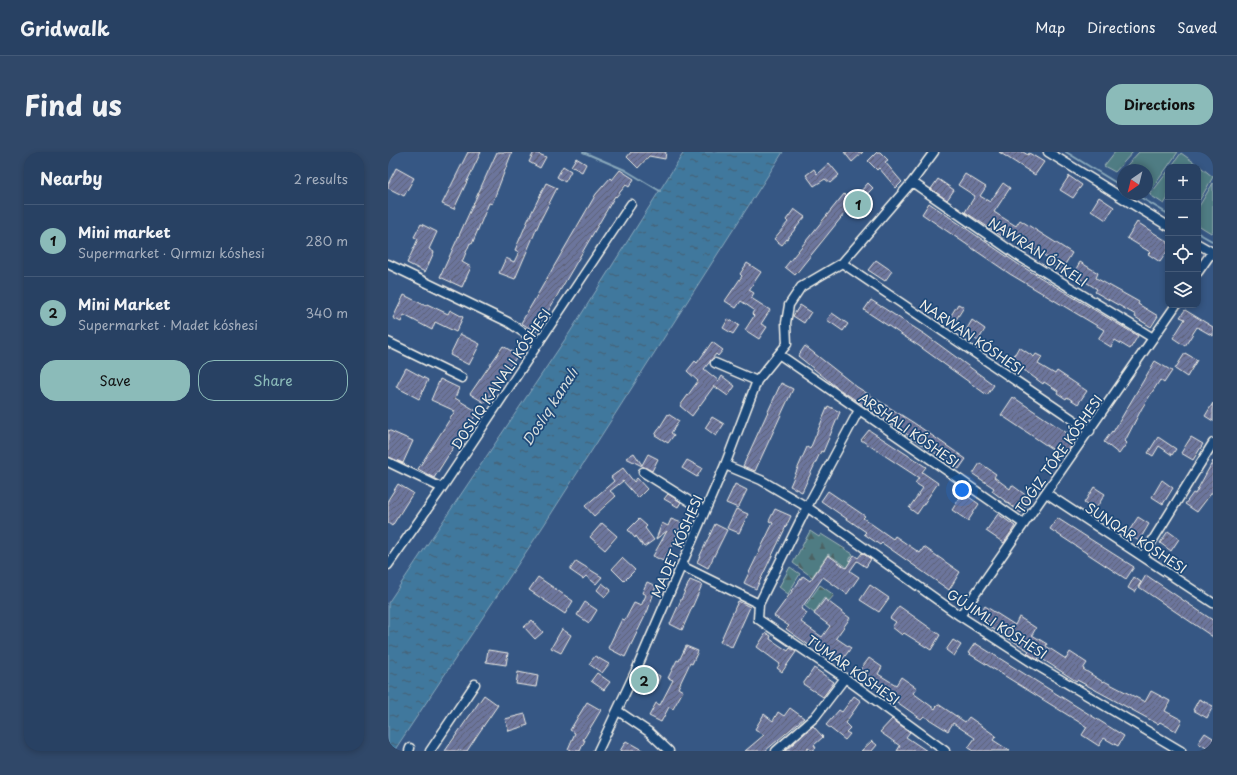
<!DOCTYPE html>
<html lang="en">
<head>
<meta charset="utf-8">
<style>
  body { margin:0; font-family:"Playpen Sans",sans-serif; background:#304869; color:#f1f3f6 }
  .controls { position:absolute; right:12px; top:12px; display:grid; overflow:hidden; border-radius:8px; box-shadow:0 2px 6px #0003 }
  .controls button { width:36px; height:36px; display:grid; place-items:center; padding:0; border:0; border-bottom:1px solid #445a78; background:#284163; color:#f1f3f6; font:20px sans-serif }
  .compass { position:absolute; left:729px; top:12px; width:36px; height:36px; border-radius:50%; background:#284163; box-shadow:0 2px 6px #0003; rotate:215deg }
  .you { position:absolute; left:574px; top:338px; width:14px; height:14px; margin:-10px; border:3px solid #fff; border-radius:50%; background:#1a73e8; box-shadow:0 0 0 6px #1a73e833 }
  .badge { display:grid; place-items:center; width:26px; height:26px; border-radius:50%; background:#8bbbb9; color:#111; font-size:13px; font-weight:700 }
  .pin { position:absolute; translate:-50% -50%; border:2px solid #fff; box-shadow:0 1px 4px #0006 }
  .list { margin:0; padding:0; list-style:none }
  h2 { display:flex; justify-content:space-between; align-items:center; height:52px; margin:0; padding:0 16px; font-size:17px }
  h2 small { font-size:13px; font-weight:400; color:#a5afbe }
  .list li { display:grid; grid-template-columns:26px 1fr auto; gap:12px; align-items:center; box-sizing:border-box; height:72px; padding:0 16px; border-top:1px solid #445a78 }
  .list b { display:block; font-size:15px; white-space:nowrap }
  .list p { margin:0; font-size:13px; white-space:nowrap; color:#a5afbe }
  .list em { font-size:13px; font-style:normal; color:#a5afbe }
  .actions { display:flex; gap:8px; padding:12px 16px }
  .actions a { flex:1; padding:9px 0; border:1px solid #8bbbb9; border-radius:16px; text-align:center; font-size:14px; color:#8bbbb9 }
  .actions .main { background:#8bbbb9; color:#111 }
  .icon { flex:none; width:22px; height:22px; fill:none; stroke:currentColor; stroke-width:2; stroke-linecap:round; stroke-linejoin:round }
  .map { position:relative; flex:none; width:825px; height:599px; overflow:hidden; border-radius:16px }
  header { display:flex; align-items:center; gap:24px; box-sizing:border-box; height:56px; padding:0 20px; background:#284163; border-bottom:1px solid #445a78 }
  header strong { font-size:19px }
  nav { display:flex; gap:22px; margin-inline-start:auto; font-size:14px }
  .intro { display:flex; align-items:center; justify-content:space-between; box-sizing:border-box; height:96px; padding:0 24px }
  h1 { margin:0; font-size:28px }
  .button { padding:10px 18px; border-radius:16px; background:#8bbbb9; color:#111; font-size:14px; font-weight:700 }
  main { display:flex; gap:24px; padding:0 24px }
  aside { flex:1; background:#284163; border-radius:16px; box-shadow:0 2px 6px #0003 }
  .map>svg:first-child { display:block }
  .grass { fill:#507b83; stroke:#a2b6b6 }
  .forest { fill:url(#forest-firs); stroke:#a2b6b6 }
  .water { fill:url(#water-ripples); stroke:#89a8bb }
  .lines { fill:none; stroke-linecap:round; stroke-linejoin:round }
  .stream { stroke:#89a8bb; stroke-width:2 }
  .building { fill:url(#building-hatch); stroke:#f4f1e8 }
  .minor-casing { stroke:#f4f1e8; stroke-width:11 }
  .minor { stroke:#1f4a7a; stroke-width:8 }
  .labels { text-anchor:middle; stroke-width:3.5; stroke-linejoin:round; paint-order:stroke }
  .street-label { font-size:13px; fill:#f4f1e8; stroke:#1f4a7a }
  .water-label { font-size:14px; font-style:italic; fill:#d9dfdd; stroke:#1f4a7a }
</style>
</head>
<body>
<header>
<strong>Gridwalk</strong>
<nav><a>Map</a><a>Directions</a><a>Saved</a></nav>
</header>
<div class="intro"><h1>Find us</h1><a class="button">Directions</a></div>
<main>
<aside>
<h2>Nearby<small>2 results</small></h2>
<ul class="list">
<li><span class="badge">1</span><div><b>Mini market</b><p>Supermarket · Qırmızı kóshesi</p></div><em>280 m</em></li>
<li><span class="badge">2</span><div><b>Mini Market</b><p>Supermarket · Madet kóshesi</p></div><em>340 m</em></li>
</ul>
<div class="actions"><a class="main">Save</a><a>Share</a></div>
</aside>
<div class="map">
<svg width="825" height="599" viewBox="0 0 825 599">
  <defs>
    <pattern id="forest-firs" width="22" height="20" patternUnits="userSpaceOnUse"><rect width="22" height="20" fill="#507b83"/><path d="M5 1l3.5 6h-7zM16 11l3.5 6h-7z" fill="#4c6264"/></pattern>
    <pattern id="water-ripples" width="26" height="14" patternUnits="userSpaceOnUse"><rect width="26" height="14" fill="#41789d"/><path d="M2 4q2-2 4 0t4 0M15 11q2-2 4 0t4 0" fill="none" stroke="#456072"/></pattern>
    <pattern id="building-hatch" width="6" height="6" patternUnits="userSpaceOnUse"><rect width="6" height="6" fill="#6c749c"/><path d="M-1 1l2-2M0 6l6-6M5 7l2-2" fill="none" stroke="#5c6075"/></pattern>
  </defs>
  <rect width="100%" height="100%" fill="#365784"/>
  <filter id="ink" filterUnits="userSpaceOnUse"><feTurbulence type="fractalNoise" baseFrequency=".025" numOctaves="2"/><feDisplacementMap in="SourceGraphic" scale="8" xChannelSelector="R" yChannelSelector="G"/><feConvolveMatrix kernelMatrix="1 2 1 2 8 2 1 2 1" color-interpolation-filters="sRGB"/></filter>
  <g filter="url(#ink)">
    <path class="grass" d="M727,0H745L727,20L716,14Z
      M751,0H790L761,41L759,40V18H735V26L730,23Z
      M793,1L807,11L804,15H783Z
      M809,12L825,25L810,51V15H807Z
      M780,19V46L776,52L762,43Z
      M825,31V78L823,81L810,73V56Z"/>
    <path class="forest" d="M422,379L431,385L433,382L465,402L461,408L465,411L462,417L440,402L424,425L405,411Z
      M402,415L412,422L400,442L391,435Z
      M432,433L446,443L441,449L436,446L426,461L417,454Z"/>
    <path class="water" d="M296,0H395L156,373L6,599H0V451L182,180Z"/>
    <g class="lines">
      <path class="stream" d="M195,0L237,18L272,39
        M678,0L735,35
        M747,42L780,62
        M810,81L824,89"/>
    </g>
    <path class="building" d="M80,0H93L66,57L54,52Z
      M109,0H124L104,52L101,51L84,92L82,91L74,110L83,115L74,135L52,125Z
      M146,0L158,5L152,16L141,10Z
      M243,0H278L277,7L261,4L250,16L239,5Z
      M456,0H475L464,10Z
      M489,0H492L500,8L497,10L514,30L508,36L491,16L489,18L480,9Z
      M611,0H635L640,3L641,1L656,10L647,23Z
      M188,6L198,12L194,20L183,14Z
      M441,11L451,23L442,31L437,27L426,34L418,23L426,17L429,22Z
      M175,14L183,19L177,30L169,25Z
      M8,16L26,26L16,44L0,36V32Z
      M232,18L246,27L241,35L238,33L228,45L227,44L148,180L133,171L208,42L222,26L224,28Z
      M577,22L598,35L592,44L602,50L615,31L622,36L606,60L628,74L632,68L684,101L673,119L661,111L663,108L619,79L615,85L577,60L587,44L570,33Z
      M681,24L694,33L685,46L672,38Z
      M550,27L566,38L559,48L543,37Z
      M158,31L169,36L152,69L127,127L111,121L118,106L126,110L131,100L127,98L140,68Z
      M480,31L485,36L476,45L472,40Z
      M456,42L465,51L407,123L397,115Z
      M711,45L726,55L718,68L703,58Z
      M541,51L630,112L750,184L742,197L727,188L723,195L710,187L716,178L622,122L534,62Z
      M406,57L417,65L394,93L386,87L400,70L398,68Z
      M749,70L780,90V98L772,110L760,102L762,100L739,86Z
      M33,72L49,80L41,97L46,100L37,120L19,111L30,87L26,85Z
      M488,108L504,119L497,129L480,118Z
      M692,110L710,121L708,126L751,150L750,152L770,164L763,175L747,165L748,163L707,140L709,137L685,122Z
      M359,111L373,120L361,138L366,141L363,146L382,158L373,172L379,175L371,187L357,178L366,164L364,162L366,158L353,149L348,156L337,149L354,124L352,122Z
      M16,143L38,154L39,152L60,162L62,158L75,165L68,180L47,170L44,178L16,163L13,170L5,166Z
      M483,148L538,183L606,233L599,243L531,194L476,158Z
      M570,152L576,155L564,174L559,170Z
      M412,153L423,160L416,171L405,164Z
      M797,158L825,175V184L809,175L797,194L785,186L797,167L792,165Z
      M444,161L460,172L455,179L439,168Z
      M340,167L351,173L345,182L335,176Z
      M584,168L597,177L590,189L577,180Z
      M72,182L92,192L81,213L62,203Z
      M324,190L335,198L330,204L328,202L316,217L331,229L334,224L347,234L340,244L326,234L304,264L292,254L310,229L299,219L307,209L309,211Z
      M115,194L130,203L97,251L82,242Z
      M417,194L469,235L526,271L578,307L571,317L448,235L410,204Z
      M631,195L646,205L648,202L654,205L650,212L667,222L669,219L699,239L690,252L679,245L678,247L669,241L670,239L656,230L655,232L625,210L626,208L624,207Z
      M797,201L809,208L799,225L787,217Z
      M767,209L784,219L776,231L772,228L754,256L737,289L739,291L731,302L716,290L724,279L725,280Z
      M18,216L40,228L31,247L8,235Z
      M52,227L71,236L67,246L90,260L81,273L80,272L46,326L30,317L67,259L43,248Z
      M393,231L405,237L367,319L355,314Z
      M625,245L688,287L676,305L613,263Z
      M825,251V269L817,264Z
      M440,254L452,260L435,300L433,299L414,340L402,334L419,295L422,297Z
      M280,262L291,269L283,281L286,283L280,291L267,283Z
      M324,265L336,272L328,284L317,276Z
      M0,278L25,289L15,311L0,305Z
      M481,278L538,315L534,320L550,331L529,362L521,356L535,336L527,331L531,326L473,288Z
      M770,285L788,297L784,303L771,294L765,304L760,301Z
      M803,285L815,292L805,308L793,301Z
      M246,301L254,313L260,302L270,307L264,319L238,306Z
      M299,308L314,316L309,325L294,316Z
      M825,309V339L809,360L797,352L805,341L807,342Z
      M592,311L608,322L606,325L622,337L624,333L643,347L633,361L604,339L606,336L585,322Z
      M235,316L246,330L249,326L259,337L250,346L235,329L222,339L228,344L206,364L197,354L226,329L223,325Z
      M774,328L785,336L775,352L764,345Z
      M10,332L25,341L4,374L0,371V348Z
      M347,332L359,338L350,356L338,351Z
      M706,335L717,342L707,358L696,351Z
      M440,339L477,364L475,366L505,387L507,384L532,401L536,395L572,420L561,438L494,391L492,393L476,382L478,380L433,349Z
      M575,341L591,352L580,369L564,358Z
      M280,342L293,350L290,355L276,347Z
      M348,357L360,362L351,381L339,376Z
      M387,357L403,364L368,437L356,431L385,371L381,369Z
      M610,362L627,374L616,391L598,379Z
      M750,365L761,372L751,389L739,382Z
      M669,366L746,415L738,427L662,377Z
      M251,367L259,374L257,376L266,388L256,395L248,384L247,386L240,378Z
      M283,367L294,371L285,393L275,409L265,404L279,379L268,387L274,371L280,374Z
      M214,371L229,384L217,398L202,385Z
      M327,372L339,378L320,416L309,410Z
      M780,379L791,387L783,399L772,391Z
      M474,401L483,407L478,415L469,409L462,419L471,425L459,442L435,425L413,457L419,461L413,470L434,485L442,474L426,462L437,447L462,466L448,486L463,496L454,508L426,488L422,494L398,477L401,474L386,464L415,424L422,429L440,403L458,416L466,403L470,406Z
      M234,406L247,418L236,429L224,417Z
      M188,409L214,425L208,432L198,424L195,427L182,418Z
      M758,423L823,467L825,468V485L751,435Z
      M150,425L185,449L177,462L141,438Z
      M746,425L753,430L747,440L740,436Z
      M302,428L314,433L294,478L282,472Z
      M259,430L268,434L260,458L237,505L220,496L234,467L237,468L246,451L253,454L258,443L254,441Z
      M214,431L223,438L217,445L209,438Z
      M482,433L501,446L491,460L472,448Z
      M350,449L362,455L344,495L332,490Z
      M197,450L209,458L201,471L189,463Z
      M511,454L552,483L543,498L516,481L514,483L504,475L508,470L502,466Z
      M597,454L627,473L631,465L648,476L644,483L659,492L658,494L678,507L682,500L699,511L695,517L715,530L716,529L757,550L763,539L782,549L777,559L794,568L788,579L772,570L770,572L689,528L688,529L651,505L650,508L639,501L641,499L599,473L601,470L591,463Z
      M144,468L155,480L147,487L136,475Z
      M174,477L183,483L173,501L163,496Z
      M378,481L383,484L382,487L400,499L402,496L408,500L394,520L389,516L392,512L369,495Z
      M565,488L573,493L566,504L558,498Z
      M587,491L736,584L730,594L716,586L711,594L694,583L699,575L580,501Z
      M298,494L310,499L304,512L302,511L290,536L295,539L285,557L281,555L273,570L261,564L268,551L272,553L285,528L280,526L289,508L291,509Z
      M100,498L120,501L118,513L98,510Z
      M207,504L221,512L214,521L201,512Z
      M481,506L494,515L490,522L508,533L513,525L529,536L525,541L547,557L550,552L577,570L581,565L608,584L605,588L622,599H585L580,596L587,586L565,571L560,579L536,564L533,567L489,536L491,532L472,518Z
      M426,516L446,530L435,545L415,532Z
      M258,517L272,524L269,532L266,530L262,537L251,532Z
      M130,520L150,524L148,535L128,532Z
      M209,521L222,530L216,538L203,529Z
      M96,543L110,553L90,582L79,599H57Z
      M466,544L473,549L457,571L462,576L458,580L462,582L457,588L438,573L451,558L454,560Z
      M811,547L825,554L819,566L805,558Z
      M199,550L213,558L195,588H197L192,599H186L180,597L187,581L182,578Z
      M402,556L416,566L377,599H357L376,583L367,577L376,562L385,569L390,560L396,564Z
      M137,562L140,573L121,579L117,567Z
      M504,567L522,580L518,585L539,599H509L512,594L492,580Z
      M425,574L435,585L426,593L428,596L424,599L420,596L418,599H397Z
      M817,581L825,586V594L822,598L810,591Z
      M238,589L256,599H232Z
      M484,589L489,593L484,599H473Z"/>
    <g class="lines">
      <g class="minor-casing">
        <path id="minor" d="M660,0L780,74
          M524,30L629,103L765,186
          M810,92L824,100L810,120
          M454,111L702,279
          M0,112L120,170L151,191
          M0,190L74,226
          M392,203L636,372
          M327,211L369,229
          M471,258L419,355L371,452L370,467L457,526L557,599
          M0,310L54,336
          M337,313L373,328L419,355L572,464L643,510L793,599
          M255,320L317,359
          M658,341L825,451
          M755,404L825,291
          M0,413L54,336L243,52
          M294,414L371,452
          M572,464L788,153
          M230,559L261,580L281,599
          M21,599L22,596
          M42,599L87,532
          M210,599L249,516L337,313L369,229L399,192L398,171L401,153L413,135L454,111L524,30L546,0
          M388,599L427,565L457,526"/>
      </g>
      <use href="#minor" class="minor"/>
    </g>
  </g>
  <g class="labels">
    <g class="street-label">
      <text transform="translate(650 100) rotate(33)" y="5">NAWRAN ÓTKELI</text>
      <text transform="translate(584 185) rotate(34)" y="5">NARWAN KÓSHESI</text>
      <text transform="translate(113 227) rotate(-56)" y="5">DOSLIQ KANALI KÓSHESI</text>
      <text transform="translate(521 278) rotate(35)" y="5">ARSHALI KÓSHESI</text>
      <text transform="translate(671 302) rotate(-55)" y="5">TOǴIZ TÓRE KÓSHESI</text>
      <text transform="translate(748 386) rotate(33)" y="5">SUNQAR KÓSHESI</text>
      <text transform="translate(289 394) rotate(-67)" y="5">MADET KÓSHESI</text>
      <text transform="translate(609 472) rotate(33)" y="5">GÚJIMLI KÓSHESI</text>
      <text transform="translate(465 518) rotate(35)" y="5">TUMAR KÓSHESI</text>
    </g>
    <g class="water-label">
      <text transform="translate(162 255) rotate(-57)" y="5">Doslıq kanalı</text>
    </g>
  </g>
</svg>
<div class="controls">
<button>+</button>
<button>−</button>
<button><svg class="icon" aria-label="locate" viewBox="0 0 24 24"><circle cx="12" cy="12" r="6"/><path d="M12 2v4M12 18v4M2 12h4M18 12h4"/></svg></button>
<button><svg class="icon" aria-label="layers" viewBox="0 0 24 24"><path d="M12 4l9 5-9 5-9-5zM3 14l9 5 9-5"/></svg></button>
</div>
<svg class="compass" viewBox="-18 -18 36 36"><path d="M0-13l5 13h-10z" fill="#e53935"/><path d="M0 13l5-13h-10z" fill="#a5afbe"/></svg>
<div class="you"></div>
<div class="pin badge" style="left:470px;top:52px">1</div>
<div class="pin badge" style="left:256px;top:528px">2</div>
</div>
</main>
</body>
</html>
